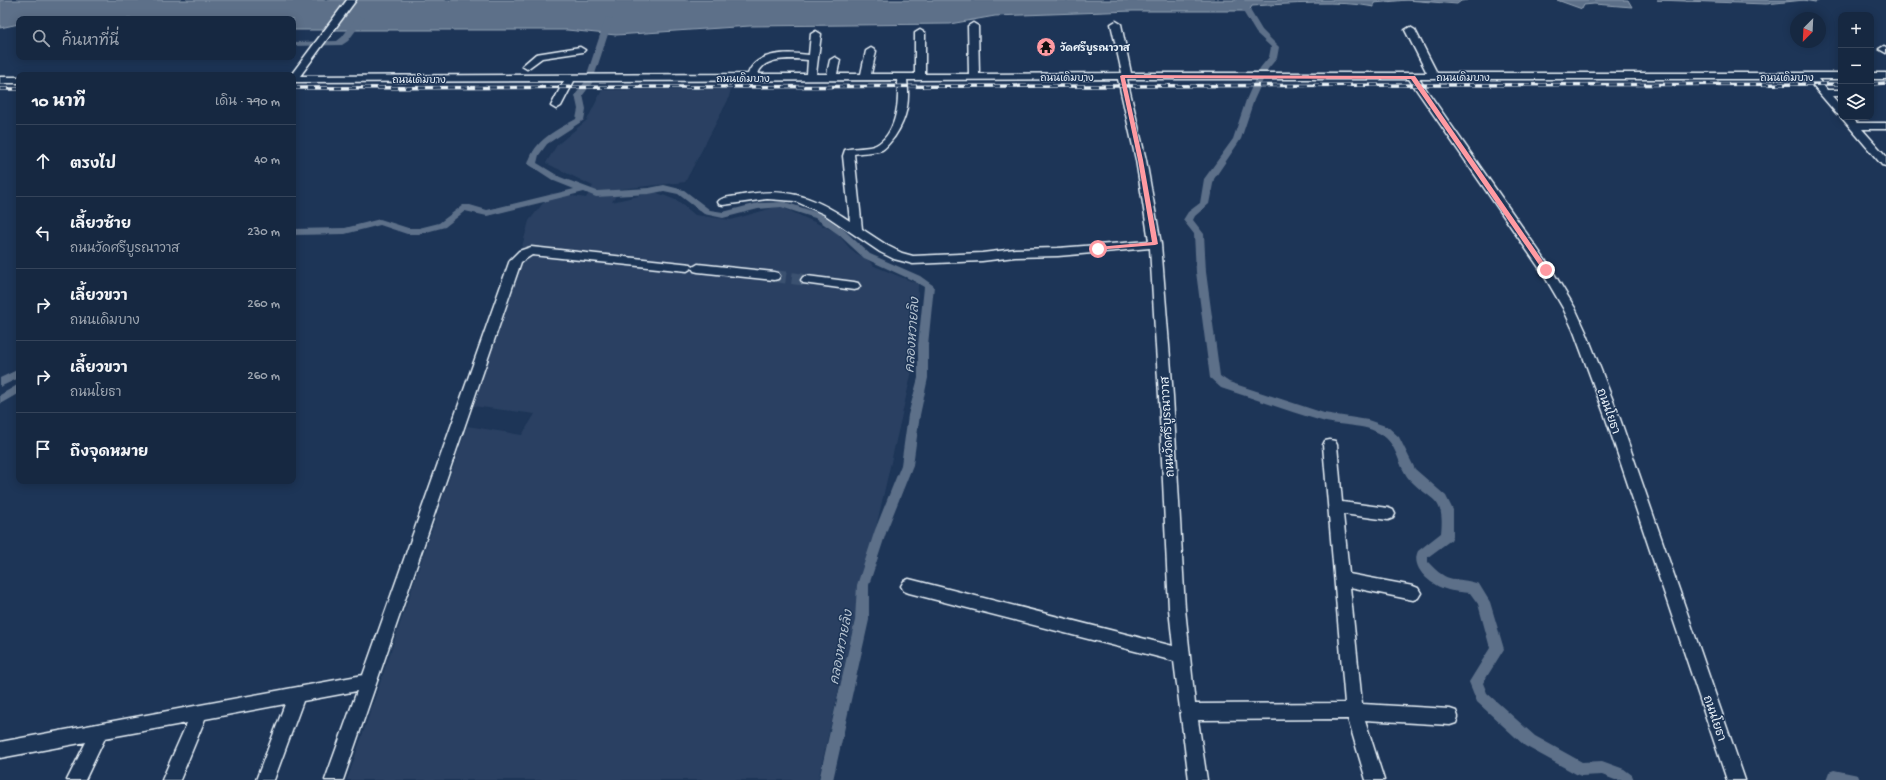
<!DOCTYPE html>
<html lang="th">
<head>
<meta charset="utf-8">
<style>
  body { margin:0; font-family:"Gochi Hand","Playpen Sans Thai",sans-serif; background:#23344c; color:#f1f3f6 }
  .controls { position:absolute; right:12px; top:12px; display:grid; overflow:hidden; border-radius:8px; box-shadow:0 2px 10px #0003 }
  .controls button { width:36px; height:36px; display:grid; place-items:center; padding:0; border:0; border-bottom:1px solid #35445a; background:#162841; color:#f1f3f6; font:20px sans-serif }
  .compass { position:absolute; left:1790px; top:12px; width:36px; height:36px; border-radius:50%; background:#162841; box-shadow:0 2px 10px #0003; rotate:204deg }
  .stop { position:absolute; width:12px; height:12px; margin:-9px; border:3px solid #ff9aa2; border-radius:50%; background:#fff }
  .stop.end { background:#ff9aa2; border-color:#fff; box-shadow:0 1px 4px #0008 }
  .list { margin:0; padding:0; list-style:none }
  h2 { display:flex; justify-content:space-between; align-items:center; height:52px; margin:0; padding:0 16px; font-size:17px }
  h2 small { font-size:13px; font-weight:400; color:#9ea6b1 }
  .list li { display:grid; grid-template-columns:26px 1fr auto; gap:12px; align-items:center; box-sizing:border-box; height:72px; padding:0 16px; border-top:1px solid #35445a }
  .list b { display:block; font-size:15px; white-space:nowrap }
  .list p { margin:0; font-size:13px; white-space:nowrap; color:#9ea6b1 }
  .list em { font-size:13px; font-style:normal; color:#9ea6b1 }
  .icon { flex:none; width:22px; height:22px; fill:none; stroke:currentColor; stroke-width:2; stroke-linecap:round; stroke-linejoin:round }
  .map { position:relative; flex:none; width:1886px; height:780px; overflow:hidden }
  .search { position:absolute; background:#162841; box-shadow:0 2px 10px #0003; left:16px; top:16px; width:280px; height:44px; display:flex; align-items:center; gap:10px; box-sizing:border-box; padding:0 14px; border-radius:8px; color:#9ea6b1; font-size:15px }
  .panel { position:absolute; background:#162841; box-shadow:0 2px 10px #0003; left:16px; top:72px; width:280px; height:412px; border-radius:8px }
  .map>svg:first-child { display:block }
  .built { fill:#2a4162 }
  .water { fill:#5d7089; stroke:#95a4b5 }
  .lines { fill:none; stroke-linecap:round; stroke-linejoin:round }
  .canal { fill:#5d7089; fill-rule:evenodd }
  .minor-tunnel { stroke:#3b516f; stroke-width:12; stroke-dasharray:12 6; stroke-linecap:butt }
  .minor-casing { stroke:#e8f1f8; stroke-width:3 }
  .minor { fill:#1d3557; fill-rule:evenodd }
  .rail-casing { stroke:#e8f1f8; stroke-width:3.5 }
  .rail { stroke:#1d3557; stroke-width:2.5; stroke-dasharray:7; stroke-linecap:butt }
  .route { fill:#ff9aa2 }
  .labels { text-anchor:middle; stroke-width:3; stroke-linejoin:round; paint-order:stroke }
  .far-poi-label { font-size:10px; font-weight:bold; fill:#e8f1f8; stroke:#1d3557; text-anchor:start }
  .far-street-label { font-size:10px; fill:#e8f1f8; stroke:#1d3557 }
  .street-label { font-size:12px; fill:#e8f1f8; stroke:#1d3557 }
  .water-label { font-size:13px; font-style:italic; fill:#b7c4d1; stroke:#1d3557 }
</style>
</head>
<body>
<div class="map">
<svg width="1886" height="780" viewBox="0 0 1886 780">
  <rect width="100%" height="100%" fill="#1d3557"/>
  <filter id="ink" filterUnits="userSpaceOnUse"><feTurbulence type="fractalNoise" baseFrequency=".025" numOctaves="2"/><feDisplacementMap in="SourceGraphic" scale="8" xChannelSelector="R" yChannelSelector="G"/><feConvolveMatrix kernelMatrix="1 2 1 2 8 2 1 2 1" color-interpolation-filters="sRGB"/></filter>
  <g filter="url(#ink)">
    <path class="built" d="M731,89L728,100L685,182L620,189L612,202L655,192L678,201L695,215L731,220L779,206L836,232L852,251L868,260L874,266L918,284L917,349L818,780H347L467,426L522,435L535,414L473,406L506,305L529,221L551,193L586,198L593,186L546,163L557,145L587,120L602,90Z"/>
    <path class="water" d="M0,0H1468L1461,1L1457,4L1407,0L1374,3V7C1341,0 1287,4 1252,6L1249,11H1133L995,16L950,24L750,26L616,35L567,30H293V19H19V24L0,28Z
      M1557,0H1628L1632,7L1594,4L1584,5L1582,9Z
      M1657,0H1821L1815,2L1804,0L1766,4Z"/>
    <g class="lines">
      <path class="canal" d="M1236,0H1244L1262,30L1279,47L1277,58L1268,69L1254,100L1241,139L1214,179L1209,204L1195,216L1193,220L1204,234L1206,272L1220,376L1229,382L1324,413L1368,420L1388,427L1399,437L1415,469L1446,496L1453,510V536L1451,540L1428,557V562C1450,586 1453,575 1479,584L1490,602L1504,649L1483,683L1487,693L1535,736L1582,762L1602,761L1624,769L1632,775L1634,780H1615L1602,775L1581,776L1576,774L1525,746L1477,702L1469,682L1490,648L1478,604L1470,593C1462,592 1453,592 1445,589C1431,585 1410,568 1418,551L1441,533C1445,496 1431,502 1410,480C1399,468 1398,449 1386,438C1369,423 1343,427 1322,421C1288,411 1255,399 1221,388L1210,378L1196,272L1194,234L1183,220L1188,212L1200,203L1204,179L1233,139L1246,100L1260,68L1269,57L1271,47L1256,33Z
        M358,16L365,18L348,41L342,45L293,46V42L337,41L342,37Z
        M606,17L613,19L592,83L583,95L586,109L584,120L547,144L539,155L537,163L560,177L597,191L649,188L664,185L684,190L710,210L723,212L758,203L785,202L821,214L844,230L870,254L920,276L934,286L928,345V378L920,415L913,465L887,530L869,585V620L833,780H819L855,620L857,585L875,530L901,465L908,415L918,378V345L924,287L912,280L864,258L838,234L815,218L781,207L758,209L723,218L704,214L678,194L664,191L649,194L596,197L584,192L487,216L465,211L445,227L419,234H407L380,225L345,234L293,235V229L345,228L380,219L408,228H419L439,223L463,205H470L487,210L574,189L554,181L528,164C535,139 555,131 576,119L578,109L575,95L584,83Z
        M19,369V378L0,387V378Z
        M19,384V393L0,404V395Z
        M1834,770L1858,775L1860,780H1826L1829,772Z"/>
      <path class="minor-tunnel" d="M774,276L807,280"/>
      <g class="minor-casing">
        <path id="minor" d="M347,0H356L300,76L748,74C756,51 789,52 809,55L811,34L816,31L821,34L816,74H827L830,60L835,57L840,60L837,74H861L866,51L871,48L876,51L871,74H915V33L920,30L925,33V74H969L968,26L973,23L978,26L979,74L1122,73L1111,24L1116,21L1121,24L1131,73H1427L1405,30L1410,27L1415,30L1437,73H1841V79H1818L1827,90H1841V96H1832L1841,106V115L1837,114L1807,79H1419L1550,267L1575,308L1586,332L1619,416L1745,780H1727L1605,416L1574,332L1563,308L1542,272L1409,79H1127L1146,160L1161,244L1173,396L1185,609L1195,704L1345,703L1323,445L1325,441L1330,440L1335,441L1337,445L1342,502L1388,508L1393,510L1395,514L1393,518L1388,520L1343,514L1349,574L1413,586L1418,588L1421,593L1418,598L1413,600L1350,587L1362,704L1450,709L1456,711L1458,717L1456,723L1450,725L1365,720L1384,780H1366L1348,719L1198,720L1207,780H1189L1174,661L909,593L904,591L901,586L904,581L909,579L1173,646L1169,609L1159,396L1150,248L1058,256L1015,257L982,261L913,264L894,259L880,252L824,214L795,201L767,199L723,205L719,204L718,202C721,197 731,197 737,196C785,187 810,194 850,221L843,156L845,150C855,147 868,149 876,145C897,134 900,99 897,80L574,81L561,106L556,109L551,106L564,81L293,82V75H291ZM796,59L808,60L807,74H758C763,59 782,59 796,59ZM1118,79L1136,160L1149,241L1058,248L1015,249L982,253L913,256L902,253L888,246L862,229L854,154C863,152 873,153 882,150C887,147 891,141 895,136C907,118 910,101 907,80Z
          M1884,46L1886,47V53L1879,49Z
          M580,47L585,50L583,52L542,58L527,69L522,66L536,54Z
          M1871,73H1886V79H1871Z
          M0,77H19V83H0Z
          M1841,117H1851L1857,123H1886V129H1862L1886,156V166L1882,165Z
          M531,247L691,264L693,267L698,264L774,272L778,273L780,276L778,279L774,280L698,272L694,271L692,268L687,271L532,255L521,262L343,780H325L357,691L303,701L274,780H256L285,704L205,719L180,780H162L187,723L105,738L85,780H67L86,742L0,758V742L363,675L510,260L519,251Z
          M807,276L854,282L858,283L860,286L858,289L854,290L803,283L801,280L803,277Z"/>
      </g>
      <use href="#minor" class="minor"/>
      <g class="rail-casing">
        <path id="rail" d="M1871,84L1886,83
          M293,88L1841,84
          M0,89H19"/>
      </g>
      <use href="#rail" class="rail"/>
    </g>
  </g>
  <path class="route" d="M1122,75L1415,76L1549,270L1544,272L1411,79L1125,78L1143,160L1158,244L1155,245L1096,250V247H1098L1152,242L1138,160L1120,76Z"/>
  <defs>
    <g id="temple-disc" transform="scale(1)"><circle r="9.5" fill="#ff9aa2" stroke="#1d3557"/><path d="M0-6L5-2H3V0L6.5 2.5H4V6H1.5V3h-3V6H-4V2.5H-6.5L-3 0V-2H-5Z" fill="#111"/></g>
  </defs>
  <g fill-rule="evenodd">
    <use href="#temple-disc" x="1046" y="47"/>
  </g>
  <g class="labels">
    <g class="far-poi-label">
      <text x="1060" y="51">วัดศรีบูรณาวาส</text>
    </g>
    <g class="far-street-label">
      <text x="1067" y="81">ถนนเดิมบาง</text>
      <text x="1463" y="81">ถนนเดิมบาง</text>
      <text x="1787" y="81">ถนนเดิมบาง</text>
      <text x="743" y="82">ถนนเดิมบาง</text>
      <text x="419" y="83">ถนนเดิมบาง</text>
    </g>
    <g class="street-label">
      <text transform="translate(1609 411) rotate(70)" y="4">ถนนโยธา</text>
      <text transform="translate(1167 427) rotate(-93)" y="4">ถนนวัดศรีบูรณาวาส</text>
      <text transform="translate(1715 718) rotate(71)" y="4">ถนนโยธา</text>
    </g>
    <g class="water-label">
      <text transform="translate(911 335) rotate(-86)" y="5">คลองหวายลิง</text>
      <text transform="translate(840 647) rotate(-79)" y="5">คลองหวายลิง</text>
    </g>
  </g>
</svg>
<div class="controls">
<button>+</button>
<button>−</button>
<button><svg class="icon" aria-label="layers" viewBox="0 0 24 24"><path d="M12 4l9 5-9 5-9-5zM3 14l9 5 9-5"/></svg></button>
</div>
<svg class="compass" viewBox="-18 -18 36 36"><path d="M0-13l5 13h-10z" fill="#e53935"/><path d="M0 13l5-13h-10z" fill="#9ea6b1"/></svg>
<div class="stop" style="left:1098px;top:249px"></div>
<div class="stop end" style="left:1546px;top:270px"></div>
<div class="search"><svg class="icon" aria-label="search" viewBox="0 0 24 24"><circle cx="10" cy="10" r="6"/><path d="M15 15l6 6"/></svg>ค้นหาที่นี่</div>
<section class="panel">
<h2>10 นาที<small>เดิน · 790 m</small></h2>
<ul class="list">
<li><svg class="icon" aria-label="ahead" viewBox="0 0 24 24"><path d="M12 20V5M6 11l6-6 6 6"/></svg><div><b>ตรงไป</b></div><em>40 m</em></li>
<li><svg class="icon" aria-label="left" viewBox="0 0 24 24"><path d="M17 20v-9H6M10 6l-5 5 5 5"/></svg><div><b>เลี้ยวซ้าย</b><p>ถนนวัดศรีบูรณาวาส</p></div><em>230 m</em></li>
<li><svg class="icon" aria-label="right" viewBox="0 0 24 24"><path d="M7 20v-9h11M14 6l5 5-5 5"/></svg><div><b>เลี้ยวขวา</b><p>ถนนเดิมบาง</p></div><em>260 m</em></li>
<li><svg class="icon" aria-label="right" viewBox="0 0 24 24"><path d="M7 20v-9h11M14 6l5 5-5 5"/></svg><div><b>เลี้ยวขวา</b><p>ถนนโยธา</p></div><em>260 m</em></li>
<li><svg class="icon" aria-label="arrive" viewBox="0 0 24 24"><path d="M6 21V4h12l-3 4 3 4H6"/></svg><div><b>ถึงจุดหมาย</b></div></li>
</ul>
</section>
</div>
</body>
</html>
